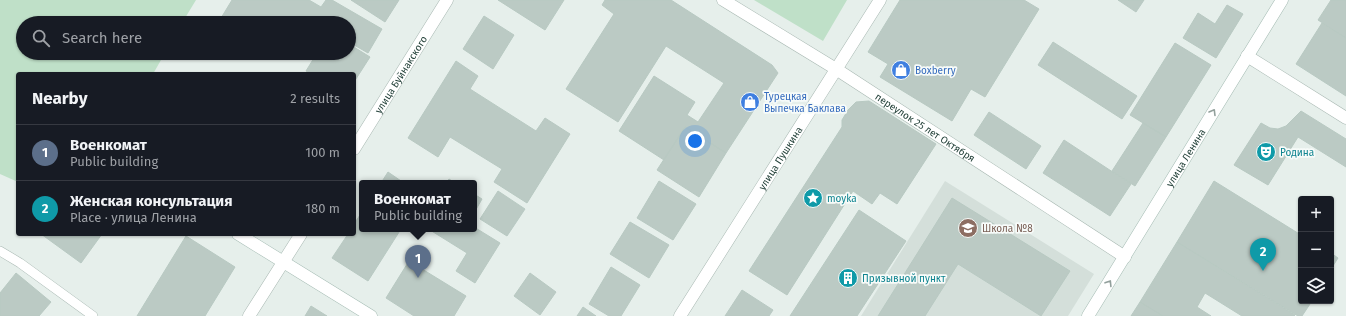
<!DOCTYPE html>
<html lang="en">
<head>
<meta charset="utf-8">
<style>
  body { margin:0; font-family:"Fira Sans",sans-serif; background:#20242c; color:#f1f3f6 }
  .controls { position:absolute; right:12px; bottom:12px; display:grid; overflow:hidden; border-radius:4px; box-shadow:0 1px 3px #0004 }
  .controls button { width:36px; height:36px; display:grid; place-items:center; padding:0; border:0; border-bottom:1px solid #363941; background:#171b24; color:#f1f3f6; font:20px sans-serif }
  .you { position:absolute; left:695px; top:141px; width:14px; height:14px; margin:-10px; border:3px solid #fff; border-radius:50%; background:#1a73e8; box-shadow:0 0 0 6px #1a73e833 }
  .badge { display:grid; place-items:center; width:26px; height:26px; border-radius:50%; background:#f4845f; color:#fff; font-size:13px; font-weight:700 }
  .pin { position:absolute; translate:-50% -33px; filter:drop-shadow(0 1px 2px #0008) }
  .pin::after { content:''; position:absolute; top:21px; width:14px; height:12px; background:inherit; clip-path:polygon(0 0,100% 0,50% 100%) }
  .popup { position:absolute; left:359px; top:180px; width:118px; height:52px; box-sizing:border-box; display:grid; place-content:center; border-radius:4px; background:#171b24; filter:drop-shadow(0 1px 3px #0005); font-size:13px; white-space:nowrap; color:#9ea1a6 }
  .popup b { font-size:15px; color:#f1f3f6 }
  .popup::after { content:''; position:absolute; left:50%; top:100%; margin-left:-8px; border:8px solid transparent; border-top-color:#171b24 }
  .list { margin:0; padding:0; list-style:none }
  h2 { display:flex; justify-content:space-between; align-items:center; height:52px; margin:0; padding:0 16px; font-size:17px }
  h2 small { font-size:13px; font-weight:400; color:#9ea1a6 }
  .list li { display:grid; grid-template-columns:26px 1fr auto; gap:12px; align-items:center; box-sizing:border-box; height:56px; padding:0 16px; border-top:1px solid #363941 }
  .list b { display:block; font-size:15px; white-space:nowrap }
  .list p { margin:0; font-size:13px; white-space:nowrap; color:#9ea1a6 }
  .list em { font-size:13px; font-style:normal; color:#9ea1a6 }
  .icon { flex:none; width:22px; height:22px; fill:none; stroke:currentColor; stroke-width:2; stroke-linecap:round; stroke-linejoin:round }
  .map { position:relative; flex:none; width:1346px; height:316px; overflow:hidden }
  .search { position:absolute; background:#171b24; box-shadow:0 1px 3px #0004; left:16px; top:16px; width:340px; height:44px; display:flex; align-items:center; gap:10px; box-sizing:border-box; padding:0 14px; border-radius:22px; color:#9ea1a6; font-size:15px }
  .panel { position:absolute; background:#171b24; box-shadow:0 1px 3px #0004; left:16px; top:72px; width:340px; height:164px; border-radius:4px }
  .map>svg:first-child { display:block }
  .built { fill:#d4dfda }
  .green { fill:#bfe0c8 }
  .building { fill:#bbcac4; stroke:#b8c9c2 }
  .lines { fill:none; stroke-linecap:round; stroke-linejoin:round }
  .lane-casing { stroke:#a8b8b2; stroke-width:10 }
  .street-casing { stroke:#a8b8b2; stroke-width:13 }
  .secondary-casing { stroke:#a4bbb3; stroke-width:13 }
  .lane { stroke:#fff; stroke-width:9 }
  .street { stroke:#fff; stroke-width:12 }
  .secondary { stroke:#fff; stroke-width:12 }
  .oneway { stroke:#92a09c }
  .labels { text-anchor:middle; stroke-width:3.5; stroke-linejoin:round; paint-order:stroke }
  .shop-label { font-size:10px; fill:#366cbe; stroke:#f7fbf9; text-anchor:start }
  .street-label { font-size:10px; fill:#24423a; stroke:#f7fbf9 }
  .culture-label { font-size:10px; fill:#0d838f; stroke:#f7fbf9; text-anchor:start }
  .education-label { font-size:10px; fill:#785e54; stroke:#f7fbf9; text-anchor:start }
</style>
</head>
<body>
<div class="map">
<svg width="1346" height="316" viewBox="0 0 1346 316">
  <rect width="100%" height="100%" fill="#e6efeb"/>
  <path class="built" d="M945,181L1094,274L1068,316H861Z"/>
  <path class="green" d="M0,0H196L182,23H23V53H165L153,74H18V182L0,174Z
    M754,0H847L823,41Z"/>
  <path class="building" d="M232,0H309L321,7L326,0H332L382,29L368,53L349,42V23H218Z
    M351,0H399L385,22Z
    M498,0H564L545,30Z
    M605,0H671L772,65L778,73L726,153L685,127L664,160L619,131L654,76L695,102L687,115L698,122L724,83L666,46L618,122L566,89L614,14L602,5Z
    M900,0H1024L1039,9L985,97L971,89L952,121L880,77L888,64L868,52Z
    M1118,0H1144L1136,12Z
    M1331,0H1346V38L1318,20Z
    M1227,5L1243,14L1216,58L1183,38L1198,13L1215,24Z
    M484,16L514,35L493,69L463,49Z
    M1322,23L1346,38V96L1296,64Z
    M1053,42L1137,96L1122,119L1038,65Z
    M1175,43L1211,65L1166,137L1130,115Z
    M349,44L370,57L354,82V74H312L306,71L317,53H349Z
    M456,61L478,76L470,89L536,131L545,118L570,134L527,203L494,182L502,169L450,137L438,157L408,138Z
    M869,101L936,144L897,204L880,193L872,204L853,191L787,295L749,271L842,127V120L848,110L856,102Z
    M1301,111L1346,139V167L1298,137L1268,185L1234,165L1261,123L1270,128L1278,129L1286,126Z
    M989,112L1041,146L1026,169L974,135Z
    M1143,123L1166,137L1135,186L1112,171Z
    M685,127L726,153L699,197L657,170Z
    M1064,140L1131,184L1110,216L1043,173Z
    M388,172L404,183H381Z
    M449,179L455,183H446Z
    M659,181L696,204L673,240L637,218Z
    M1214,181L1301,235V301H1312L1302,316H1298L1177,242Z
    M498,191L525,209L507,236L480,219Z
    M474,194L482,199L474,213Z
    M952,198L1070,271L1041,316L958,264L925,316H878Z
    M859,210L906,241L857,316H790Z
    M362,212V229H401L368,281L332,258L348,234H354V224Z
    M630,222L669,245L649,278L610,254Z
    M474,227L500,243L475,283L456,271L467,253L430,230V229H474Z
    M41,234H102L81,263Z
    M186,236L235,267L205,316H137Z
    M1177,242L1295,315L1294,316H1242L1205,293L1197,307L1211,316H1163L1140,302Z
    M1331,253L1338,258L1331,269Z
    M409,261L466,296L454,316H414L386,298Z
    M611,267L640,285L621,316H609L589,304Z
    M16,273L51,302L39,316H0V293Z
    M530,273L556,292L540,315L514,296Z
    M742,290L773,310L769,316H725Z
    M1140,302L1163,316H1131Z
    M311,306L327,316H305Z
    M583,307L596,316H577Z"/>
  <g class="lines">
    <g class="lane-casing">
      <path id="lane" d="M0,251L20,263L93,316"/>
    </g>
    <g class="street-casing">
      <g id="street">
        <path id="s1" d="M723,0L836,69L1125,257"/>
        <path d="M1247,56L1346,118"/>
        <path id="s2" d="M354,149L447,0"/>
        <path d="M249,316L301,234"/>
        <path id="s3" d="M680,316L880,0"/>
      </g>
    </g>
    <g class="secondary-casing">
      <g id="secondary">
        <path d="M238,234L371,316"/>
        <path id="s4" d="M1088,316L1282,0"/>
      </g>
    </g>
    <use href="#lane" class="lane"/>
    <use href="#street" class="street"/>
    <use href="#secondary" class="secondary"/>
  </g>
  <defs><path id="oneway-chevron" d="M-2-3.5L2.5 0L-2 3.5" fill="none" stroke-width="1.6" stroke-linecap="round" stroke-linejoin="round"/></defs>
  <g class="oneway">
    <use href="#oneway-chevron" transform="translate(1213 112) rotate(-59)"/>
    <use href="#oneway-chevron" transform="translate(1109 283) rotate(-58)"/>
  </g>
  <defs>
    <g id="shop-disc" transform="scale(1)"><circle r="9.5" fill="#3f7fe0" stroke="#f7fbf9"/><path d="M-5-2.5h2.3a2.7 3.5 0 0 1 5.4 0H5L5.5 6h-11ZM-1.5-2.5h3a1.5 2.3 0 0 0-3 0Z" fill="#fff"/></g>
    <g id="theatre-disc" transform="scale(1)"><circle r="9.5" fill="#0f9aa8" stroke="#f7fbf9"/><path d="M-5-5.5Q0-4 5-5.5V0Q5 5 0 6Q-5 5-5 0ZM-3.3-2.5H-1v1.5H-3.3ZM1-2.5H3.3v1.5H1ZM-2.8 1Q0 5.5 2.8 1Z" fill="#fff"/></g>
    <g id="sight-disc" transform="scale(1)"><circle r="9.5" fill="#0f9aa8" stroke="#f7fbf9"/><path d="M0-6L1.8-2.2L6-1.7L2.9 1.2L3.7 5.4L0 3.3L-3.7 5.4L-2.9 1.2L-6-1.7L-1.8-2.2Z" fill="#fff"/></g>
    <g id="school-disc" transform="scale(1)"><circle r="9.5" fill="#8d6e63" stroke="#f7fbf9"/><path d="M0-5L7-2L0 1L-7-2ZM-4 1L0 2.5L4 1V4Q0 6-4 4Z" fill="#fff"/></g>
    <g id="building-disc" transform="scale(1)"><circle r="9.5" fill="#0f9aa8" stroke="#f7fbf9"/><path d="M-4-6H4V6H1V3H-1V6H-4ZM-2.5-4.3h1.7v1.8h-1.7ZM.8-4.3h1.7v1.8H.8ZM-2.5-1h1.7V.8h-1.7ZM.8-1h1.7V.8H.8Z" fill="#fff"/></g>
  </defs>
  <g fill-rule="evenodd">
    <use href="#shop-disc" x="901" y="70"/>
    <use href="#shop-disc" x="750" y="102"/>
    <use href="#theatre-disc" x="1266" y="152"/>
    <use href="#sight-disc" x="813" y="198"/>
    <use href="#school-disc" x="968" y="228"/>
    <use href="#building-disc" x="848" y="278"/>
  </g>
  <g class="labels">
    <g class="shop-label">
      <text x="915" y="74">Boxberry</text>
      <text x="764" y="100">Турецкая<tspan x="764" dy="12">Выпечка Баклава</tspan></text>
    </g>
    <g class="street-label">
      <text dy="4" stroke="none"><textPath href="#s2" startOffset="88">улица Буйнакского</textPath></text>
      <text dy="4" stroke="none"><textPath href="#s1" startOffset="239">переулок 25 лет Октября</textPath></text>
      <text dy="4" stroke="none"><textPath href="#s3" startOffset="187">улица Пушкина</textPath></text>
      <text dy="4" stroke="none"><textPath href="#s4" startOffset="186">улица Ленина</textPath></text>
    </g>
    <g class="culture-label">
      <text x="1280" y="156">Родина</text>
      <text x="827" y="202">moyka</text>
      <text x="862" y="282">Призывной пункт</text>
    </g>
    <g class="education-label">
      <text x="982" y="232">Школа №8</text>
    </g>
  </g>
</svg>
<div class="controls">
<button>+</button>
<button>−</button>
<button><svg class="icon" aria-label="layers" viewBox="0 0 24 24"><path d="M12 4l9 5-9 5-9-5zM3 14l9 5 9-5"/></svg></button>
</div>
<div class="you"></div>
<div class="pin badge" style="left:418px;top:278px;background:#5c6f8a">1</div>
<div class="popup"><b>Военкомат</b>Public building</div>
<div class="pin badge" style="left:1263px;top:271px;background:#0f9aa8">2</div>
<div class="search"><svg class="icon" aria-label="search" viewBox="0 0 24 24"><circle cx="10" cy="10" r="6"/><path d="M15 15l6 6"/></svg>Search here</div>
<section class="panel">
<h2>Nearby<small>2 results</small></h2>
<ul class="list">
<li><span class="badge" style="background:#5c6f8a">1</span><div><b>Военкомат</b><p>Public building</p></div><em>100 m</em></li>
<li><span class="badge" style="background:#0f9aa8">2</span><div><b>Женская консультация</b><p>Place · улица Ленина</p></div><em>180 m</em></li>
</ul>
</section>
</div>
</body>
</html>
